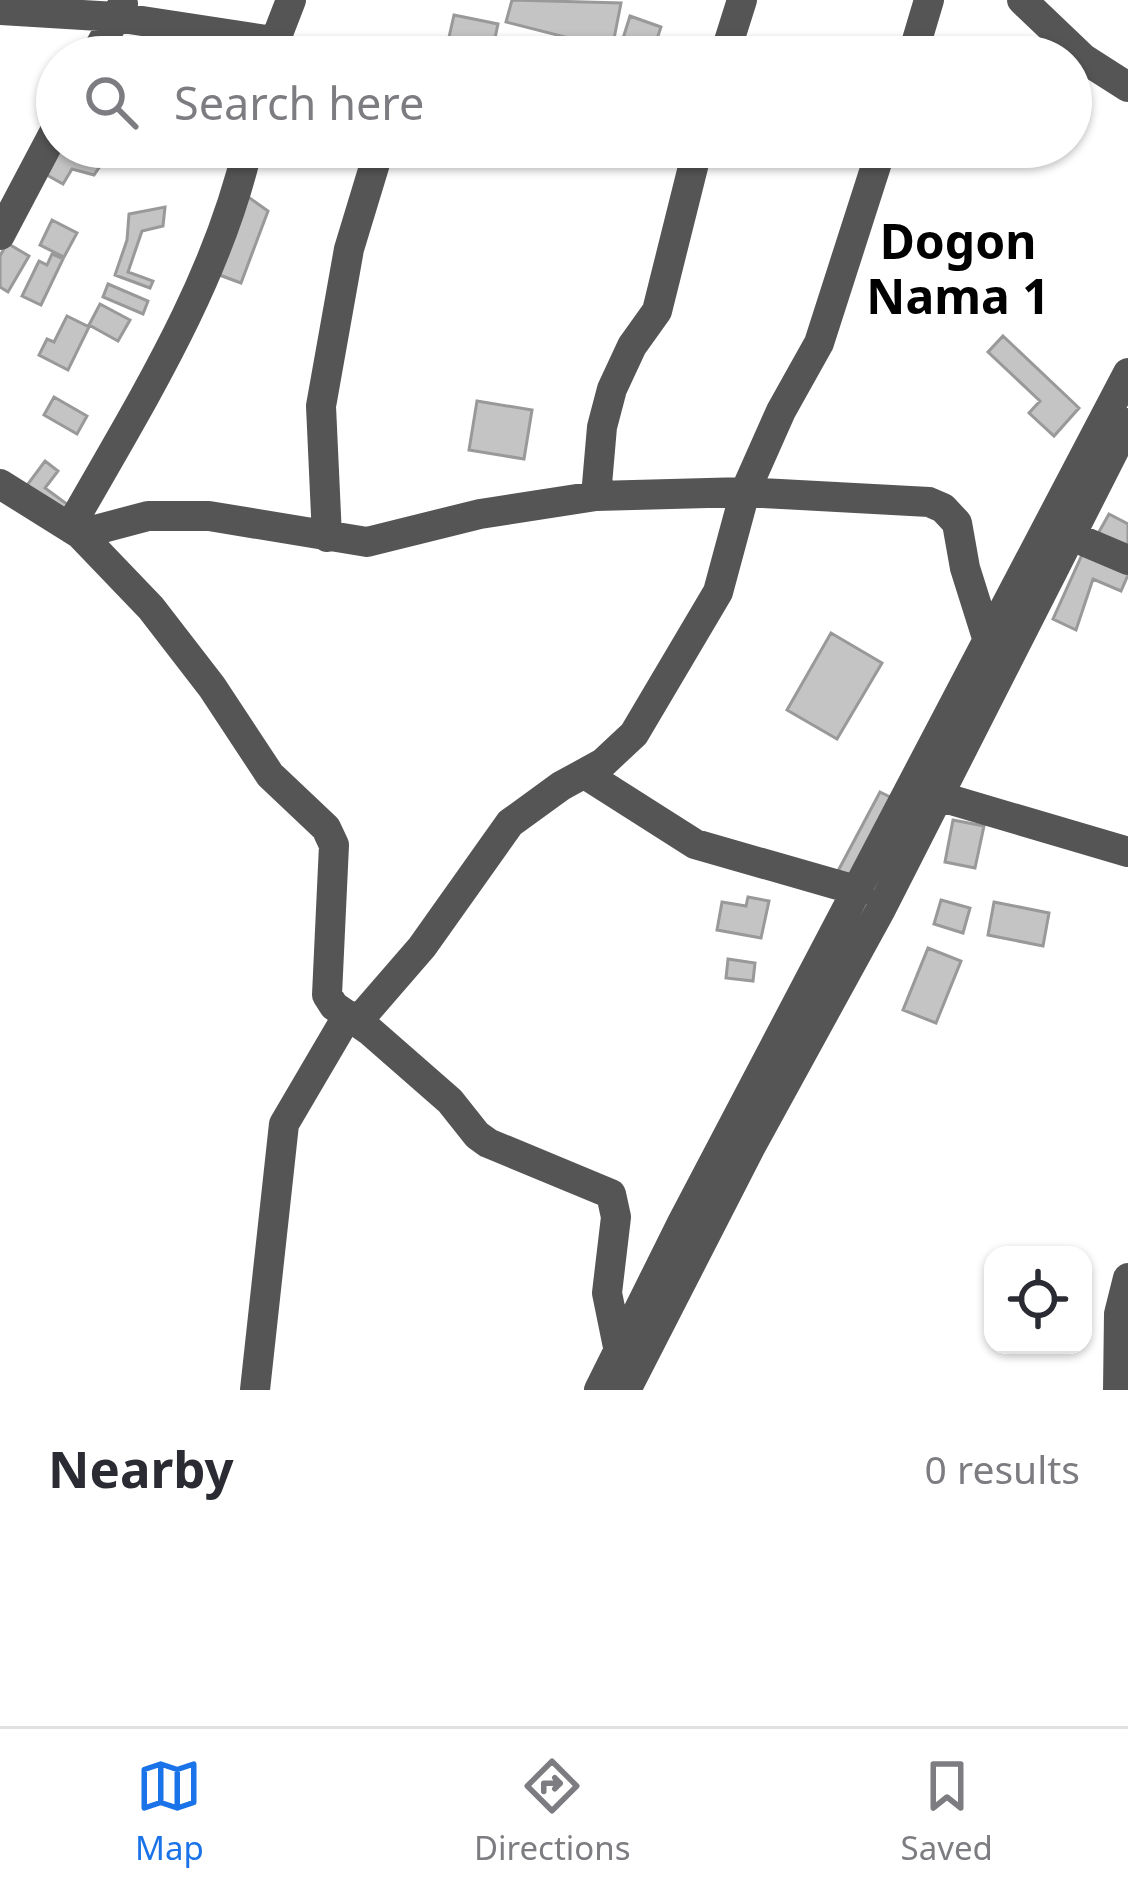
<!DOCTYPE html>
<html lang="en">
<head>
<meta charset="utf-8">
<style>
  body { margin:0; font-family:"Noto Sans",sans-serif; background:#f7f7f7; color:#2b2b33 }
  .controls { position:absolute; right:36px; bottom:36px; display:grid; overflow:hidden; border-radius:24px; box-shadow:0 3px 9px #0004 }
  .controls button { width:108px; height:108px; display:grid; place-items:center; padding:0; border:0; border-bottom:3px solid #e1e1e2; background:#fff; color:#2b2b33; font:60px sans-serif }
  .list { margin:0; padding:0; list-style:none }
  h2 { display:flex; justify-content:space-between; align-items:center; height:156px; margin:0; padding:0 48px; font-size:51px }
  h2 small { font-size:39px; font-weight:400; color:#7c7c81 }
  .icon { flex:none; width:66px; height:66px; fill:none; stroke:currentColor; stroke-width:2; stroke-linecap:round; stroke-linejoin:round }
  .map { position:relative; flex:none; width:1128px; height:1390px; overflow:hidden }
  .search { position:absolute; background:#fff; box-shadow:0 3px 9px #0004; left:36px; right:36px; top:36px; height:132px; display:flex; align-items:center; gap:30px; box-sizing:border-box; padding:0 42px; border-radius:66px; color:#7c7c81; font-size:45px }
  .sheet { height:336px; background:#fff }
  nav { display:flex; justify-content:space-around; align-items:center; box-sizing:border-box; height:168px; border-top:3px solid #e1e1e2; background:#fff; font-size:33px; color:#7c7c81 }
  nav a { display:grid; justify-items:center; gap:6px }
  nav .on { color:#1a73e8 }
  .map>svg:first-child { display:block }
  .building { fill:#c4c4c4; stroke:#999; stroke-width:3 }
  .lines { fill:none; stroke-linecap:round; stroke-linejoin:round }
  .minor { stroke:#555; stroke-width:30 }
  .labels { text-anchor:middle; stroke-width:10; stroke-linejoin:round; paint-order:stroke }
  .district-label { font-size:48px; font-weight:bold; fill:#000; stroke:#fff }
</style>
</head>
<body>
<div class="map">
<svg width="1128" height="1390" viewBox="0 0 1128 1390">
  <rect width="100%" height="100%" fill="#fff"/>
  <path class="building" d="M512,0L621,3L612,49L506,22Z
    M454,15L498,24L491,57L445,55Z
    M630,16L661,27L651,57L620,48Z
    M156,30L200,40L196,57H150Z
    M500,40L540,52L539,57H495Z
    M61,147H127L124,153H109L94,175L72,169L63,184L45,174Z
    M244,194L268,211L241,283L214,273Z
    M165,207L163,226L142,231L128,272L153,281L150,288L115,275L127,240L129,214Z
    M52,220L77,233L64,257L40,245Z
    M7,243L29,256L8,292L0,287V256Z
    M52,254L63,259L41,305L22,296L39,261L47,265Z
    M108,284L148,301L143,314L103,297Z
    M100,304L130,320L118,341L89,325Z
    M67,316L89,327L68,370L39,355L47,339L54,342Z
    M1003,336L1079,408L1054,436L1029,413L1040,401L988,352Z
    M54,397L87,416L77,434L44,415Z
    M477,401L532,410L524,459L469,450Z
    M45,461L58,471L45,488L71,507L61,521L22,492Z
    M1109,514L1128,524V557L1095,539Z
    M1086,546L1128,565V575L1121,591L1093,579L1076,630L1053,619Z
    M831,633L882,663L837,739L787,710Z
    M880,792L896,800L854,880L838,871Z
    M953,820L984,826L975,868L945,862Z
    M748,897L769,901L761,938L717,930L722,902L746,906Z
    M941,900L970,908L963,933L934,924Z
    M994,902L1049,913L1043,946L988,935Z
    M928,948L961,961L936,1023L903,1010Z
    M728,959L755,963L753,981L726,978Z"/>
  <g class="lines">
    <path class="minor" d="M1022,0L1084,59L1128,87
      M0,10L116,17L273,41L286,57
      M94,57L123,4
      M269,57L291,0
      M724,57L742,0
      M912,57L929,0
      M0,235L57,127
      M0,484L80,534L151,608L212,687L270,775L326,828L334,845L327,995L334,1006L370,1031L450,1101L477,1135L488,1143L611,1194L616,1217L607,1293L618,1347
      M596,496L602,427L612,389L632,346L657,311L698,147
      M70,527C139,405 216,285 248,147
      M80,534L148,516H209L367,542L480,514L596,496L745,492L929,502L943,508L957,523L965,568L988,641
      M1069,535L1128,560
      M327,537L321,406L349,249L380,147
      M585,774L695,844L859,891
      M921,791L1128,852
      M357,1022L422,947L510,823L561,786L603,763L634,734L718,592L745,492L781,411L819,343L882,147
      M255,1390L284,1124L348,1015
      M599,1390L682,1223L1128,373
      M626,1390L751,1146L881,909L1128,423
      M1118,1390L1119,1314L1128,1278"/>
  </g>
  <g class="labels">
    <g class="district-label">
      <text x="958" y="259">Dogon<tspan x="958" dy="55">Nama 1</tspan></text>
    </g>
  </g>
</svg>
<div class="controls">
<button><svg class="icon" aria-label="locate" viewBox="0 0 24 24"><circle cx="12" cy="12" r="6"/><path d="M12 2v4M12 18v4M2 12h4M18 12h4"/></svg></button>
</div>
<div class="search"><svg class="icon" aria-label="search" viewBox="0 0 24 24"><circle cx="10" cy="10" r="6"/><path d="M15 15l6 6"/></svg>Search here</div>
</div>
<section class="sheet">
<h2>Nearby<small>0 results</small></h2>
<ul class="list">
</ul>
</section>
<nav>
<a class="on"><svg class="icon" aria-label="map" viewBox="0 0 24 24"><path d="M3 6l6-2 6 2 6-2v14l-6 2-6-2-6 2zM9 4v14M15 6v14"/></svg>Map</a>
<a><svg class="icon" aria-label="directions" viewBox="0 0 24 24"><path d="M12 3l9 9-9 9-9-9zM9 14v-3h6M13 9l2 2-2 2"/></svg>Directions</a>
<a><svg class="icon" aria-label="saved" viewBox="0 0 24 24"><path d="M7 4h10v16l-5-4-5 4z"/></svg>Saved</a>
</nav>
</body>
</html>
